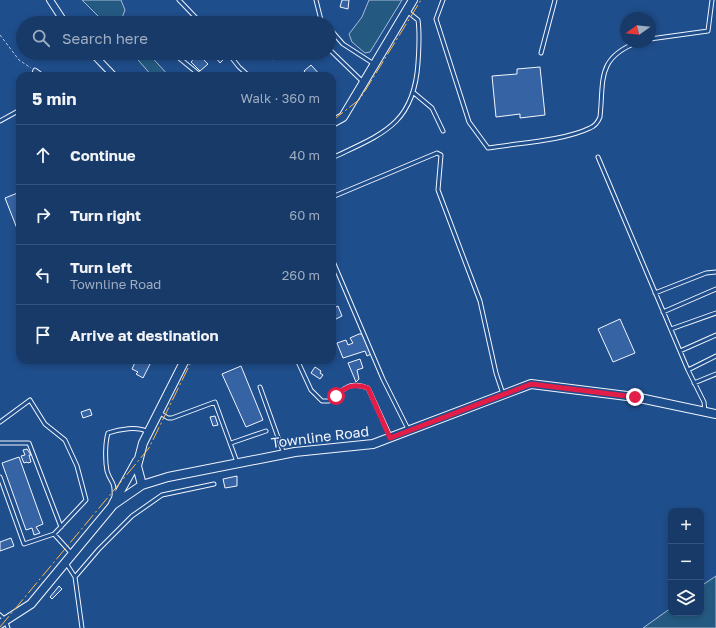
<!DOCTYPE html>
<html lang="en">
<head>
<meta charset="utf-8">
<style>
  body { margin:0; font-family:"Golos Text",sans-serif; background:#20416f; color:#f1f3f6 }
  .controls { position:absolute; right:12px; bottom:12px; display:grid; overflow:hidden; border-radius:8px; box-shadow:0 2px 6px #0003 }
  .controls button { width:36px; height:36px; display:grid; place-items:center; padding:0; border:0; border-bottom:1px solid #36547d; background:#173a69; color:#f1f3f6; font:20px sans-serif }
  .compass { position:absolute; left:620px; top:12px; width:36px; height:36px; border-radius:50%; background:#173a69; box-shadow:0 2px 6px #0003; rotate:255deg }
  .stop { position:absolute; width:12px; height:12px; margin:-9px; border:3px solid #e11d48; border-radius:50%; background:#fff }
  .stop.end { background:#e11d48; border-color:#fff; box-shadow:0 1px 4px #0008 }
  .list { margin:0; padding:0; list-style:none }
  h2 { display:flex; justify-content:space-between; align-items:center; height:52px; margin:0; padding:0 16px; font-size:17px }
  h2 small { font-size:13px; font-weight:400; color:#9eadc0 }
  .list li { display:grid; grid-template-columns:26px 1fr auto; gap:12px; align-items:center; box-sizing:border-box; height:60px; padding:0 16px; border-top:1px solid #36547d }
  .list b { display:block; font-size:15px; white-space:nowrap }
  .list p { margin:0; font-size:13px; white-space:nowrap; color:#9eadc0 }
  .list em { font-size:13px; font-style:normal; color:#9eadc0 }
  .icon { flex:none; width:22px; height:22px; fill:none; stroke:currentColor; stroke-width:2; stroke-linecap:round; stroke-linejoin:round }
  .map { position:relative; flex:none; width:716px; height:628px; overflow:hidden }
  .search { position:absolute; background:#173a69; box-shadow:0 2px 6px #0003; left:16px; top:16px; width:320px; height:44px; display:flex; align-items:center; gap:10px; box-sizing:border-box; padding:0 14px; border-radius:22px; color:#9eadc0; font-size:15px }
  .panel { position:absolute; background:#173a69; box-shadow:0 2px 6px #0003; left:16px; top:72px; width:320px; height:292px; border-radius:12px }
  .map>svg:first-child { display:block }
  .green { fill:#245a82; stroke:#a8bbd7 }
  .building { fill:#3563a3; stroke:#f2f6ff }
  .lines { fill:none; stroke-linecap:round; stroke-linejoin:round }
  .service-casing { stroke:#f2f6ff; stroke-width:5 }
  .minor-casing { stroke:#f2f6ff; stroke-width:8 }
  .secondary-casing { stroke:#f2f6ff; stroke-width:10 }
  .path { stroke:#b3c4dc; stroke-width:1; stroke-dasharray:3 2; stroke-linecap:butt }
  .service { stroke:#1f4e8c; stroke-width:3 }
  .minor { stroke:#1f4e8c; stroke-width:6 }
  .secondary { stroke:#1f4e8c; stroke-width:8 }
  .power { stroke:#ffb74d; stroke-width:1; stroke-dasharray:14 3 2 3; stroke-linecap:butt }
  .route { stroke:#e11d48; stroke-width:5 }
  .labels { text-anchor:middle; stroke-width:3; stroke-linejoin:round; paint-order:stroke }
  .street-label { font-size:14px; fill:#f2f6ff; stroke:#1f4e8c }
</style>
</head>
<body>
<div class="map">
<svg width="716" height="628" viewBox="0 0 716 628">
  <rect width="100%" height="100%" fill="#1f4e8c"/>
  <path class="green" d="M82,0H121L125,10L120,23H105Z
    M369,0H402L370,52L365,53L352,42L349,34L362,17Z
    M132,53H148L169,76H152Z
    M716,576V628H643L671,608V613H701V586Z"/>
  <path class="building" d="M342,0H349L348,9L340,7Z
    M212,53H223L226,57L220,63Z
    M264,53H278L273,60Z
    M198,54L208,64L200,71L191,62Z
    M311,65L321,76H308L304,71Z
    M540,67L545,115L520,118V114L496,117L492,76L517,74V69Z
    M20,192V236L5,198Z
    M338,306L342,316L332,321V309Z
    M620,319L635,353L613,362L598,329Z
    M359,334H362L371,354L367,356L365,351L343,358L337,343L346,340L348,345L353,343L350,338Z
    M360,359L363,368L357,370L359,379L356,382L348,363Z
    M136,360H152L143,378L136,374L138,372L132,369Z
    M241,366L263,420L246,427L222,374Z
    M315,367L321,371L320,373L323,375L320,379L311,373Z
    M90,409L92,415L83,418L81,412Z
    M215,416L218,425L213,426L210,417Z
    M27,449L31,455H29L31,462L28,463L27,462L24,463L21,456L25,455L23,450Z
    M19,457L43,524L36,527L40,533L34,535L32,528L26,530L2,463Z
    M237,476V486L225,488L223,479Z
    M11,538L14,546L0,551V542Z
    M59,586L62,589L52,599L50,597Z"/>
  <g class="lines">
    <g class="service-casing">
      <path id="service" d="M179,0L201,23
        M316,0L321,20L324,23
        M443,0L436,19L469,122L488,148C518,143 563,141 590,128C595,126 598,122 600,117C604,80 596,58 638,42
        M135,19L140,23
        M329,28L343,44L374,64
        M650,39L708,31L712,0
        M329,49L362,81
        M173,53L201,76
        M228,53L239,67L249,76
        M541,53L555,0
        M33,76L35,70L43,76
        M414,93L432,108L443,131
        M0,121L20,110
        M598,157L688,370L704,402L705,412
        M332,158C382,134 414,125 418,63C419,48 420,34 418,20L408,12
        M332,197L437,153L441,155L438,190L480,301L496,373L503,394
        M332,259L383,379L408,429
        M655,293L706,273L716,272
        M663,312L716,289
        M671,329L716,313
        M680,351L716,335
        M299,364L311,390L322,401H329C344,390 348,380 368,388L390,436
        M688,370L716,356
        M694,383L716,374
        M260,387L284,454
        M160,413L168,418H172L215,402L237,462
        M0,422L30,400L45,424L65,440L77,466L86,500L54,534
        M0,443H29L61,527
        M231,443L266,431
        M0,477L24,544L54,534L72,554
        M114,497C115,480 111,484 107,471C105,461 105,443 108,433C119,429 138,426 148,432
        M66,563L75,577L82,628
        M75,577L99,549L132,516L162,495L214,484
        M0,615L5,620L8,628"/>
    </g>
    <g class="minor-casing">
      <path id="minor" d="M50,0L65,23
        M92,53L114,76"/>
    </g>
    <g class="secondary-casing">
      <path id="secondary" d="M332,123L343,117L413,0
        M142,485L137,466L143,443L185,360
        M113,504L137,461
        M0,624L31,604L113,505L142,485L168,477L295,452L373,444L531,384L635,397L716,414"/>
    </g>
    <path class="path" d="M0,35L19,60L31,68"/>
    <use href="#service" class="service"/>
    <use href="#minor" class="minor"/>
    <use href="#secondary" class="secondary"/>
    <path class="power" d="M332,121L360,99L421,0
      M0,627L149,448L192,360"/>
  </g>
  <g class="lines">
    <path class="route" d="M336,396C346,386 354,383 368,388L390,438L531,384L635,397"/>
  </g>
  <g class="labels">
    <g class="street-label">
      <text transform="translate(320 437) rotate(-7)" y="5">Townline Road</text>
    </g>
  </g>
</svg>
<div class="controls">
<button>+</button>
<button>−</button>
<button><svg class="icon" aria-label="layers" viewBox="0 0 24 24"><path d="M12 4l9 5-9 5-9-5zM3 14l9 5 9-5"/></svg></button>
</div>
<svg class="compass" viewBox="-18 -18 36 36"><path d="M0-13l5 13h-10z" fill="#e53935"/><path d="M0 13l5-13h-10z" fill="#9eadc0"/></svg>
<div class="stop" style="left:336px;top:396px"></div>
<div class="stop end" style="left:635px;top:397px"></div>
<div class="search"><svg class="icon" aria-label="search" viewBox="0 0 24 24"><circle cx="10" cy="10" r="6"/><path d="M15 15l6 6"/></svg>Search here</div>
<section class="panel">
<h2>5 min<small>Walk · 360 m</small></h2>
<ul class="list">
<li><svg class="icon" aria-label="ahead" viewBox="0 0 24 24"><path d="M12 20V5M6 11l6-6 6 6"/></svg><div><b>Continue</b></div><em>40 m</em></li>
<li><svg class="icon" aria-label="right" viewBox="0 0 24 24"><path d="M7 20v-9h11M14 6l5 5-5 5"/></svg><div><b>Turn right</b></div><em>60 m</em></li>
<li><svg class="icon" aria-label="left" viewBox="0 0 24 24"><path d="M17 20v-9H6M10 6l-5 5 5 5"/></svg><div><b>Turn left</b><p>Townline Road</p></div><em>260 m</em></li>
<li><svg class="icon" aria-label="arrive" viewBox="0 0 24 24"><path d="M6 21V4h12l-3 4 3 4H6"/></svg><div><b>Arrive at destination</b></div></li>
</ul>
</section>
</div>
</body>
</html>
